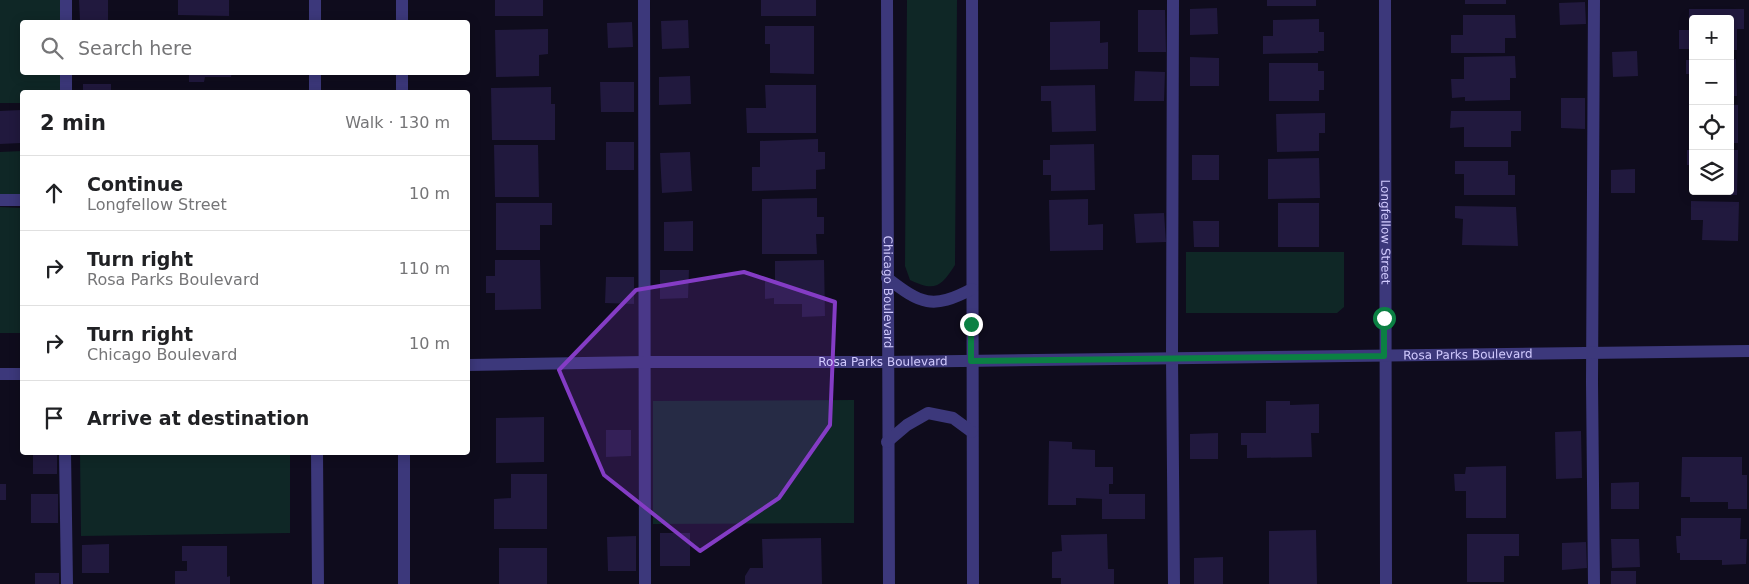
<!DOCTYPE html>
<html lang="en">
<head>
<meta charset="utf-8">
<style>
  body { margin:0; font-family:"DejaVu Sans",sans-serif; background:#f6f6f6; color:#202124 }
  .controls { position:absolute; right:15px; top:15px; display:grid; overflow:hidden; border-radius:5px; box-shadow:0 2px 12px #0003 }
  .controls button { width:45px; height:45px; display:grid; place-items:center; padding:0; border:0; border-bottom:1px solid #e0e0e0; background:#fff; color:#202124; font:25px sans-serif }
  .stop { position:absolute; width:15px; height:15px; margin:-11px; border:4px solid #0b8043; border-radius:50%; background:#fff }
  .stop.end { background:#0b8043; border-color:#fff; box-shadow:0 1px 5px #0008 }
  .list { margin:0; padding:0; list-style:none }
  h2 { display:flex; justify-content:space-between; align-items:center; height:65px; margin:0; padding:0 20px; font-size:21px }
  h2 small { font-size:16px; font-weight:400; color:#757577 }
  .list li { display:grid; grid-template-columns:32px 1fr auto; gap:15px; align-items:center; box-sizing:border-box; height:75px; padding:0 20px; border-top:1px solid #e0e0e0 }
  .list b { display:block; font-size:19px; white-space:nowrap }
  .list p { margin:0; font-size:16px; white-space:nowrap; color:#757577 }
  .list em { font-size:16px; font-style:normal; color:#757577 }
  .icon { flex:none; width:28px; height:28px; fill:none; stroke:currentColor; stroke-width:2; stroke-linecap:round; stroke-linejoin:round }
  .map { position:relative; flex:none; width:1749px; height:584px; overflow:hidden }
  .search { position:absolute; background:#fff; box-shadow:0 2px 12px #0003; left:20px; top:20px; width:450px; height:55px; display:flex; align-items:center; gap:12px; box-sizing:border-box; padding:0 18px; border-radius:5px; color:#757577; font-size:19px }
  .panel { position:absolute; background:#fff; box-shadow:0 2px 12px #0003; left:20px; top:90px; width:450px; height:365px; border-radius:5px }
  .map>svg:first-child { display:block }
  .grass { fill:#0f2726 }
  .building { fill:#21193e }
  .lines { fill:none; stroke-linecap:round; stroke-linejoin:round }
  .minor { stroke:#3c387b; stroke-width:12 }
  .route { stroke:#0b8043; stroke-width:6 }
  .marked { fill:#843cc5; fill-opacity:0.2; stroke:#843cc5; stroke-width:4; stroke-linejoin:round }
  .labels { text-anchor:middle; stroke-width:4; stroke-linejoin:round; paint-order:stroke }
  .street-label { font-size:12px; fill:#d1cafe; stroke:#0f0c1d }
</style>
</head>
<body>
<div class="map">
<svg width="1749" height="584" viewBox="0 0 1749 584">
  <rect width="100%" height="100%" fill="#0f0c1d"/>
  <path class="grass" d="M0,0H61V22H22V72L61,73V92H22V103H0Z
    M907,0H957L955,265C941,287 935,292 910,280L905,266Z
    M22,151V194L0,195V152Z
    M0,207L22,208V333H0Z
    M1186,252H1344V307L1337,313H1186Z
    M854,400V523L653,524V401Z
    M80,453H290V533L81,536Z"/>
  <path class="building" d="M79,0H108V20L80,21Z
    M178,0H229V16L178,15Z
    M495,0H543V16H495Z
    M761,0H816V16H761Z
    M1267,0H1316V6H1267Z
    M1465,0H1506V4H1465Z
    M1585,2L1586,24L1560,25L1559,3Z
    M1217,8L1218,34L1190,35V9Z
    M1689,9H1744V29H1737V50H1730V19H1693V49H1679V30H1689Z
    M1138,10H1165L1166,52H1138Z
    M1463,15H1515L1516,38H1505V53H1451V35H1463Z
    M1319,19V32H1324V51H1318V53L1263,54V36H1273V20Z
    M688,20L689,48L662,49L661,21Z
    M1100,21V43L1108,42V69L1050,70V22Z
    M632,22L633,47L608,48L607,23Z
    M765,26H814V74L770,73V44H765Z
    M548,29V54L539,55V76L496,77L495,30Z
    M1637,51L1638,76L1613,77L1612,52Z
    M1515,56L1516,78H1510V100L1465,101V97L1452,98L1451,79H1464V57Z
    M1190,57L1219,58V86H1190Z
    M1736,59L1737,96H1730V60Z
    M1686,60H1693V74H1686Z
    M1269,63H1318V71H1324V90H1319V101H1269Z
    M1135,71L1165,72L1164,101H1134Z
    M189,72H232L231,77H205L204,82H189Z
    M690,76L691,104L659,105V77Z
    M600,82H634V112H601Z
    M83,84H111V92H83Z
    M765,85H816V133H747L746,108H766Z
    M1095,85L1096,131L1052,132L1051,101H1041V86Z
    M551,87V104H555V140H492L491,88Z
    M177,90H231V92H177Z
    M1561,98H1585V129L1561,128Z
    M1730,105H1738V143H1730Z
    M21,110V143L0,144V111Z
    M1451,111H1521V131H1511V147H1464V127L1450,128Z
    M1325,113V133H1319V151L1277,152L1276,114Z
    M818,139V152H825V169L816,170V189L752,191V167H760V141Z
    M606,142H634V170H606Z
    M1094,144L1095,190L1051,191V175H1043V160H1050V145Z
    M494,145H538L539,197H495Z
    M1687,150H1693V165H1687Z
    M1730,150H1738L1737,195L1694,194V191H1730Z
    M690,152L692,191L662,193L660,153Z
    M1192,155H1219V180H1192Z
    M1319,158L1320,198L1268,199V159Z
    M1455,161H1508V175H1515V195H1464V174H1455Z
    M1635,169V193H1611V170Z
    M817,198V217H824V234H816L817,254H762V199Z
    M1088,199V225L1103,224V250L1050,251L1049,200Z
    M1691,201L1739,202L1738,241L1702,240L1703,220H1691Z
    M496,203H552V225H540V250H496Z
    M1278,203H1319V247H1278Z
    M1455,206L1516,207L1518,246L1462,245L1463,219L1455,218Z
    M1164,213L1166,242L1136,243L1134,214Z
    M693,221V251H664V222Z
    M1193,221H1219V247H1194Z
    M495,260H540L541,309L495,310V293H486V276H495Z
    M824,260L825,316L802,317V304H774V298L765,299V281H775V261Z
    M660,270H689L688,298L660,299Z
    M606,277H634V304L605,303Z
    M1266,401H1290V405L1319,404V433H1311L1312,457L1247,458V445H1241V433H1266Z
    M544,417V462L496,463V418Z
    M606,430H631V456L606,457Z
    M1581,431L1582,478L1556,479L1555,432Z
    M1218,433V459H1190V434Z
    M1049,441L1072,442V449L1095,450V467H1113V484H1109V494H1145V519H1102V499L1076,498V505H1048Z
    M33,452H57V474H33Z
    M1682,457H1742V475H1747V509H1728V502H1690V497H1681Z
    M1506,466V518H1466V491H1455L1454,474H1465L1466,467Z
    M511,474H547V529H494V499L511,498Z
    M1639,482V509H1611V483Z
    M0,484H6V500H0Z
    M31,494H58V523H31Z
    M1681,518H1741L1740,539H1747L1746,564L1722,565V560H1680V553H1677L1676,536H1681Z
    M1316,530L1317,584H1269V531Z
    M660,533H690V566H660Z
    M1107,534L1108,569H1114V584H1061V578H1052V552L1062,551L1061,535Z
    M1467,534H1519V556H1504V582H1467Z
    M636,536V571H608L607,537Z
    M821,538L822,584H745V576L750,568H763L762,539Z
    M1611,539H1639L1640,567L1612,568Z
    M1586,542L1587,568L1562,570V543Z
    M109,544V573H82V545Z
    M182,546H227V577L230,576V584H175V571H187V561H182Z
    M499,548H547V584H499Z
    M1223,557V584H1194V558Z
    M1611,571H1636V584H1611Z
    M35,573H59V584H35Z"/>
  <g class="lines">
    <g class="minor">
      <path d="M402,0V22"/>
      <path d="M644,0L645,584"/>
      <path id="s1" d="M887,0L889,584"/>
      <path d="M972,0L973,584"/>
      <path d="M1173,0L1172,358L1174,584"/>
      <path id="s2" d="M1385,0L1386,584"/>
      <path d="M1594,0L1592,382L1594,584"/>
      <path d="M66,22V0"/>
      <path d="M315,22V0"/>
      <path d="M402,72V92"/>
      <path d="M66,92V72"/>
      <path d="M315,92V72"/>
      <path d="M0,200H22"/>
      <path d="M887,278C921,304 932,310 972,289"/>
      <path id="s3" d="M468,365L644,362H886L1749,351"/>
      <path d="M0,374H22"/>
      <path d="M887,442L907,425L928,413L953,418L972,432"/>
      <path d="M65,452L67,584"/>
      <path d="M317,452L318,584"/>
      <path d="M404,452V584"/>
    </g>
  </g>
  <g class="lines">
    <path class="route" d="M971,324V361L1384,356V318"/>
  </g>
  <path class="marked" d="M744,272L835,302L830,425L779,498L700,551L604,475L559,370L636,290Z"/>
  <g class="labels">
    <g class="street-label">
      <text dy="4" stroke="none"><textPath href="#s2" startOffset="232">Longfellow Street</textPath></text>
      <text dy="4" stroke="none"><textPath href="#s1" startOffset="292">Chicago Boulevard</textPath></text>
      <text dy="4" stroke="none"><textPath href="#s3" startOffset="1000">Rosa Parks Boulevard</textPath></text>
      <text dy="4" stroke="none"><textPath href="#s3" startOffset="415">Rosa Parks Boulevard</textPath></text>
    </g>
  </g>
</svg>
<div class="controls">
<button>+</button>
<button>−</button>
<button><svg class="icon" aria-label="locate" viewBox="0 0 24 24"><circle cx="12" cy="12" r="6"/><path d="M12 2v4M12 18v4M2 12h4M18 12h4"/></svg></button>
<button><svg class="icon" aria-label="layers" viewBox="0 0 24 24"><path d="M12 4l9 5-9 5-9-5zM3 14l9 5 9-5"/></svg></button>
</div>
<div class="stop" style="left:1384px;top:318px"></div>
<div class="stop end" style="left:971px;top:324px"></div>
<div class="search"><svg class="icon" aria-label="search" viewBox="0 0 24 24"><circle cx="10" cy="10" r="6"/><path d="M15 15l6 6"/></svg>Search here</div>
<section class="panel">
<h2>2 min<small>Walk · 130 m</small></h2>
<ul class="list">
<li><svg class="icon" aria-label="ahead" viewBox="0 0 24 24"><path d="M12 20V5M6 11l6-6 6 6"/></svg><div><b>Continue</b><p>Longfellow Street</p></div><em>10 m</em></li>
<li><svg class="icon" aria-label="right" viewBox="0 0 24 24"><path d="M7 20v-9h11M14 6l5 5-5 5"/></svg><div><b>Turn right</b><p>Rosa Parks Boulevard</p></div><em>110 m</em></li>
<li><svg class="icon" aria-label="right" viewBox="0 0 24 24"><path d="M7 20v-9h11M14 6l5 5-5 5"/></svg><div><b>Turn right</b><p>Chicago Boulevard</p></div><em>10 m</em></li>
<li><svg class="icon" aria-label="arrive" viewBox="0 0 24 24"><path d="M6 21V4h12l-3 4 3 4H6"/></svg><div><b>Arrive at destination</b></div></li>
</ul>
</section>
</div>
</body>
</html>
